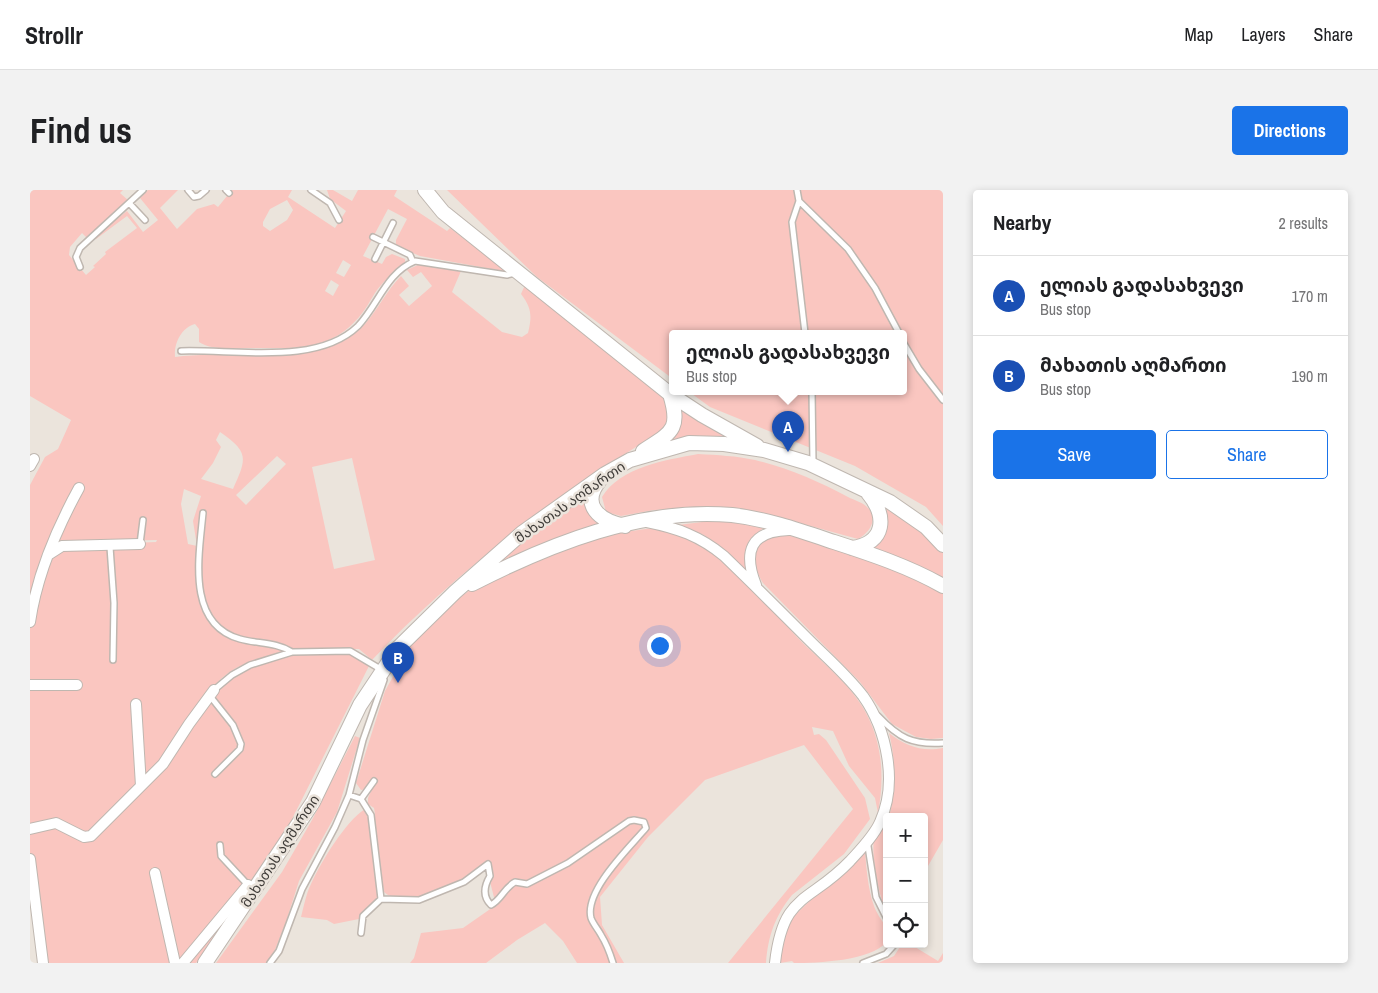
<!DOCTYPE html>
<html lang="en">
<head>
<meta charset="utf-8">
<style>
  body { margin:0; font-family:"Archivo Narrow","Noto Sans Georgian",sans-serif; background:#f2f2f2; color:#202124 }
  .controls { position:absolute; right:15px; bottom:15px; display:grid; overflow:hidden; border-radius:5px; box-shadow:0 2px 8px #0003 }
  .controls button { width:45px; height:45px; display:grid; place-items:center; padding:0; border:0; border-bottom:1px solid #e0e0e0; background:#fff; color:#202124; font:25px sans-serif }
  .you { position:absolute; left:629px; top:455px; width:18px; height:18px; margin:-12px; border:4px solid #fff; border-radius:50%; background:#1a73e8; box-shadow:0 0 0 8px #1a73e833 }
  .badge { display:grid; place-items:center; width:32px; height:32px; border-radius:50%; background:#1a73e8; color:#fff; font-size:16px; font-weight:700 }
  .pin { position:absolute; translate:-50% -41px; filter:drop-shadow(0 1px 2px #0008) }
  .pin::after { content:''; position:absolute; top:26px; width:18px; height:15px; background:inherit; clip-path:polygon(0 0,100% 0,50% 100%) }
  .popup { position:absolute; left:639px; top:140px; width:238px; height:65px; box-sizing:border-box; display:grid; place-content:center; border-radius:5px; background:#fff; filter:drop-shadow(0 1px 4px #0005); font-size:16px; white-space:nowrap; color:#757577 }
  .popup b { font-size:19px; color:#202124 }
  .popup::after { content:''; position:absolute; left:50%; top:100%; margin-left:-10px; border:10px solid transparent; border-top-color:#fff }
  .list { margin:0; padding:0; list-style:none }
  h2 { display:flex; justify-content:space-between; align-items:center; height:65px; margin:0; padding:0 20px; font-size:21px }
  h2 small { font-size:16px; font-weight:400; color:#757577 }
  .list li { display:grid; grid-template-columns:32px 1fr auto; gap:15px; align-items:center; box-sizing:border-box; height:80px; padding:0 20px; border-top:1px solid #e0e0e0 }
  .list b { display:block; font-size:19px; white-space:nowrap }
  .list p { margin:0; font-size:16px; white-space:nowrap; color:#757577 }
  .list em { font-size:16px; font-style:normal; color:#757577 }
  .actions { display:flex; gap:10px; padding:15px 20px }
  .actions a { flex:1; padding:11px 0; border:1px solid #1a73e8; border-radius:5px; text-align:center; font-size:18px; color:#1a73e8 }
  .actions .main { background:#1a73e8; color:#fff }
  .icon { flex:none; width:28px; height:28px; fill:none; stroke:currentColor; stroke-width:2; stroke-linecap:round; stroke-linejoin:round }
  .map { position:relative; flex:none; width:913px; height:773px; overflow:hidden; border-radius:5px }
  header { display:flex; align-items:center; gap:30px; box-sizing:border-box; height:70px; padding:0 25px; background:#fff; border-bottom:1px solid #e0e0e0 }
  header strong { font-size:24px }
  nav { display:flex; gap:28px; margin-inline-start:auto; font-size:18px }
  .intro { display:flex; align-items:center; justify-content:space-between; box-sizing:border-box; height:120px; padding:0 30px }
  h1 { margin:0; font-size:35px }
  .button { padding:12px 22px; border-radius:5px; background:#1a73e8; color:#fff; font-size:18px; font-weight:700 }
  main { display:flex; gap:30px; padding:0 30px }
  aside { flex:1; background:#fff; border-radius:5px; box-shadow:0 2px 8px #0003 }
  .map>svg:first-child { display:block }
  .green { fill:#fac6c0; fill-rule:evenodd }
  .lines { fill:none; stroke-linecap:round; stroke-linejoin:round }
  .lane-casing { stroke:#bfb7b0; stroke-width:8 }
  .street-casing { stroke:#bfb7b0; stroke-width:12 }
  .secondary-casing { stroke:#bfb7b0; stroke-width:16 }
  .lane { stroke:#fff; stroke-width:5 }
  .street { stroke:#fff; stroke-width:10 }
  .secondary { stroke:#fff; stroke-width:14 }
  .labels { text-anchor:middle; stroke-width:5; stroke-linejoin:round; paint-order:stroke }
  .street-label { font-size:14px; fill:#3f3c39; stroke:#ebe4dc }
</style>
</head>
<body>
<header>
<strong>Strollr</strong>
<nav><a>Map</a><a>Layers</a><a>Share</a></nav>
</header>
<div class="intro"><h1>Find us</h1><a class="button">Directions</a></div>
<main>
<div class="map">
<svg width="913" height="773" viewBox="0 0 913 773">
  <rect width="100%" height="100%" fill="#ebe4dc"/>
  <path class="green" d="M0,0H93L90,3L99,11L57,48L52,43L40,57L39,65L56,85L65,77L63,76L76,64L75,62L107,38L97,26L66,49L64,47L97,21L113,42L128,30L110,8L118,0H148L130,18L147,39L167,19L184,14L188,17L202,0H262L258,7L305,38L316,21L300,9L297,0H303L322,11L328,0H367L364,6L417,41L420,38L478,82L390,66L366,56V50L377,29L358,19L333,66L352,74L356,67L362,64L375,69V73C367,80 359,86 352,94C344,102 340,113 333,122C303,162 266,158 222,158C206,158 182,161 169,152V139L165,134C151,138 144,153 145,167C203,159 292,182 335,134C348,119 357,100 371,86L379,96L369,105L379,116L402,96L391,82L383,87L377,80L390,74L431,81L422,102L472,142L492,147L498,143C502,127 502,118 491,104L495,95L634,204L640,234C611,256 579,272 550,293C477,346 404,404 342,470L329,459C289,459 218,459 188,492C168,512 156,537 144,563L175,521L185,501L202,486L221,476L263,464L300,463L327,465L340,474L253,647L186,748L166,773H13L0,669V295L15,267L28,259L41,230L0,206ZM257,10L263,20L257,30L240,41L233,36V32L240,19ZM313,70L321,75L314,87L306,83ZM301,90L309,95L303,106L295,101ZM190,242C219,262 217,268 203,299L171,289L183,273L191,257L186,250ZM247,266L256,274L216,315L206,305ZM322,268L345,370L304,379L282,277ZM154,299L171,306L163,331L167,356L158,354L151,314ZM127,350L126,352L32,356L18,364L34,352Z
    M417,0H913V336L896,317L825,276L680,217L658,201H873V143H643V189L507,87Z
    M648,212L720,255L628,256C645,241 656,236 648,212Z
    M668,264C688,265 706,266 725,270C758,278 788,291 818,307C824,310 834,313 838,318C849,329 839,343 828,349L748,327L667,318L624,320L591,326L576,322L572,307C590,277 636,270 668,264Z
    M557,302C558,317 559,330 574,337L458,379L492,350Z
    M856,317L913,356V390L841,358C855,347 859,335 856,317Z
    M688,330L736,336C713,353 711,362 720,389L674,345L648,335Z
    M622,338C639,338 659,342 673,352C708,379 737,415 767,447C791,472 825,497 839,529C853,559 854,591 848,623L845,608L819,576L803,541L782,537L784,545L789,544L796,550L835,608L840,629L814,664L762,705C745,726 738,746 736,773H698L823,619L774,555L675,590L618,647L570,707L572,735L594,773H547L533,751L515,733L487,750L456,773H380L384,768L391,743L433,738L466,715L458,684L452,677C430,691 378,723 354,702L343,625L345,624L344,618L338,614V608L341,601L337,599L331,600L326,593L355,501L365,483L373,476L382,453L414,418L452,392L489,371L575,345Z
    M749,343L825,362L913,403V548L901,549L886,547L862,534L830,492L733,393C720,371 718,349 749,343Z
    M859,543C876,556 891,562 913,558V650L894,683V627H859C866,599 866,571 859,543Z
    M325,546L330,548L307,622L269,691L256,732L245,760L238,771L239,773H186L252,682L282,630Z
    M335,619L338,626L348,695L347,709L330,725L329,729L304,734L297,730L271,727C274,716 276,704 281,694C291,672 315,632 335,619Z
    M857,630V722C849,710 841,664 844,650C846,643 853,635 857,630Z
    M835,658C836,677 838,699 844,716C851,734 857,730 857,752C840,771 788,773 764,773L762,771L750,773L752,752L763,727Z
    M872,754H880L908,771L913,763V773H848L864,766Z"/>
  <g class="lines">
    <g class="lane-casing">
      <path id="lane" d="M158,0L164,7L169,6L176,0
        M196,0L199,3
        M281,0L300,13L309,30
        M767,0L769,11
        M100,14L115,30
        M343,47L380,65L383,72
        M345,69L363,33
        M50,77L46,67L50,58L113,0
        M775,143L762,32L769,11L818,59L845,98L869,143
        M873,152L889,179L913,210
        M151,161C204,159 287,176 328,136C348,115 356,83 385,71L477,85L485,83
        M782,201L783,273
        M173,323C169,366 156,434 210,449C228,454 246,452 262,462
        M110,354L113,330
        M80,357L84,413L83,470
        M184,500L202,485L220,475L262,462L320,461L352,480
        M180,506L203,535L211,554L210,559L185,584
        M848,526C869,548 882,555 913,553
        M319,605L331,609L341,625L351,709
        M331,609L344,591
        M837,650L846,707L857,729
        M190,655L191,666L218,695
        M331,743L333,726L351,709L389,710L434,692L458,674L460,686C454,696 452,706 461,715C472,709 474,698 485,692L497,694L538,673L599,631L604,630L614,632L616,638C599,658 554,701 561,728C563,734 568,739 571,745C576,753 580,763 583,773
        M240,773L249,761L272,699L305,637L319,605L333,550L354,490
        M833,773L856,764L865,754"/>
    </g>
    <g class="street-casing">
      <path id="street" d="M0,276L4,269
        M617,332C647,338 670,346 694,366C722,393 750,421 778,449C796,467 817,485 833,506C857,540 868,593 850,632C844,646 830,660 820,671C779,714 753,702 745,773
        M18,365L32,356L110,354
        M726,395C713,362 720,341 759,340
        M0,432C7,384 26,340 49,298
        M0,495H47
        M106,514L111,596
        M0,639L26,633L54,647L61,646L133,574L159,534L184,500
        M0,669L13,773
        M125,683L145,773
        M153,773L218,695L226,701"/>
    </g>
    <g class="secondary-casing">
      <path id="secondary" d="M395,0L413,22L640,204L672,225L727,256
        M613,261C642,242 651,240 640,204
        M570,290C549,315 570,331 595,336
        M822,358C856,353 857,326 838,303
        M442,394C520,354 612,317 702,325C737,329 771,341 804,352C841,364 880,377 913,396
        M175,773L283,612L330,515L368,458L425,402L492,343L575,284L600,270L659,253L694,254L734,260L778,273L860,312L896,337L913,355"/>
    </g>
    <use href="#lane" class="lane"/>
    <use href="#street" class="street"/>
    <use href="#secondary" class="secondary"/>
  </g>
  <g class="labels">
    <g class="street-label">
      <text transform="translate(540 312) rotate(-35)" y="5">მახათას აღმართი</text>
      <text transform="translate(250 661) rotate(-57)" y="5">მახათას აღმართი</text>
    </g>
  </g>
</svg>
<div class="controls">
<button>+</button>
<button>−</button>
<button><svg class="icon" aria-label="locate" viewBox="0 0 24 24"><circle cx="12" cy="12" r="6"/><path d="M12 2v4M12 18v4M2 12h4M18 12h4"/></svg></button>
</div>
<div class="you"></div>
<div class="pin badge" style="left:758px;top:262px;background:#1a4fb4">A</div>
<div class="popup"><b>ელიას გადასახვევი</b>Bus stop</div>
<div class="pin badge" style="left:368px;top:493px;background:#1a4fb4">B</div>
</div>
<aside>
<h2>Nearby<small>2 results</small></h2>
<ul class="list">
<li><span class="badge" style="background:#1a4fb4">A</span><div><b>ელიას გადასახვევი</b><p>Bus stop</p></div><em>170 m</em></li>
<li><span class="badge" style="background:#1a4fb4">B</span><div><b>მახათის აღმართი</b><p>Bus stop</p></div><em>190 m</em></li>
</ul>
<div class="actions"><a class="main">Save</a><a>Share</a></div>
</aside>
</main>
</body>
</html>
